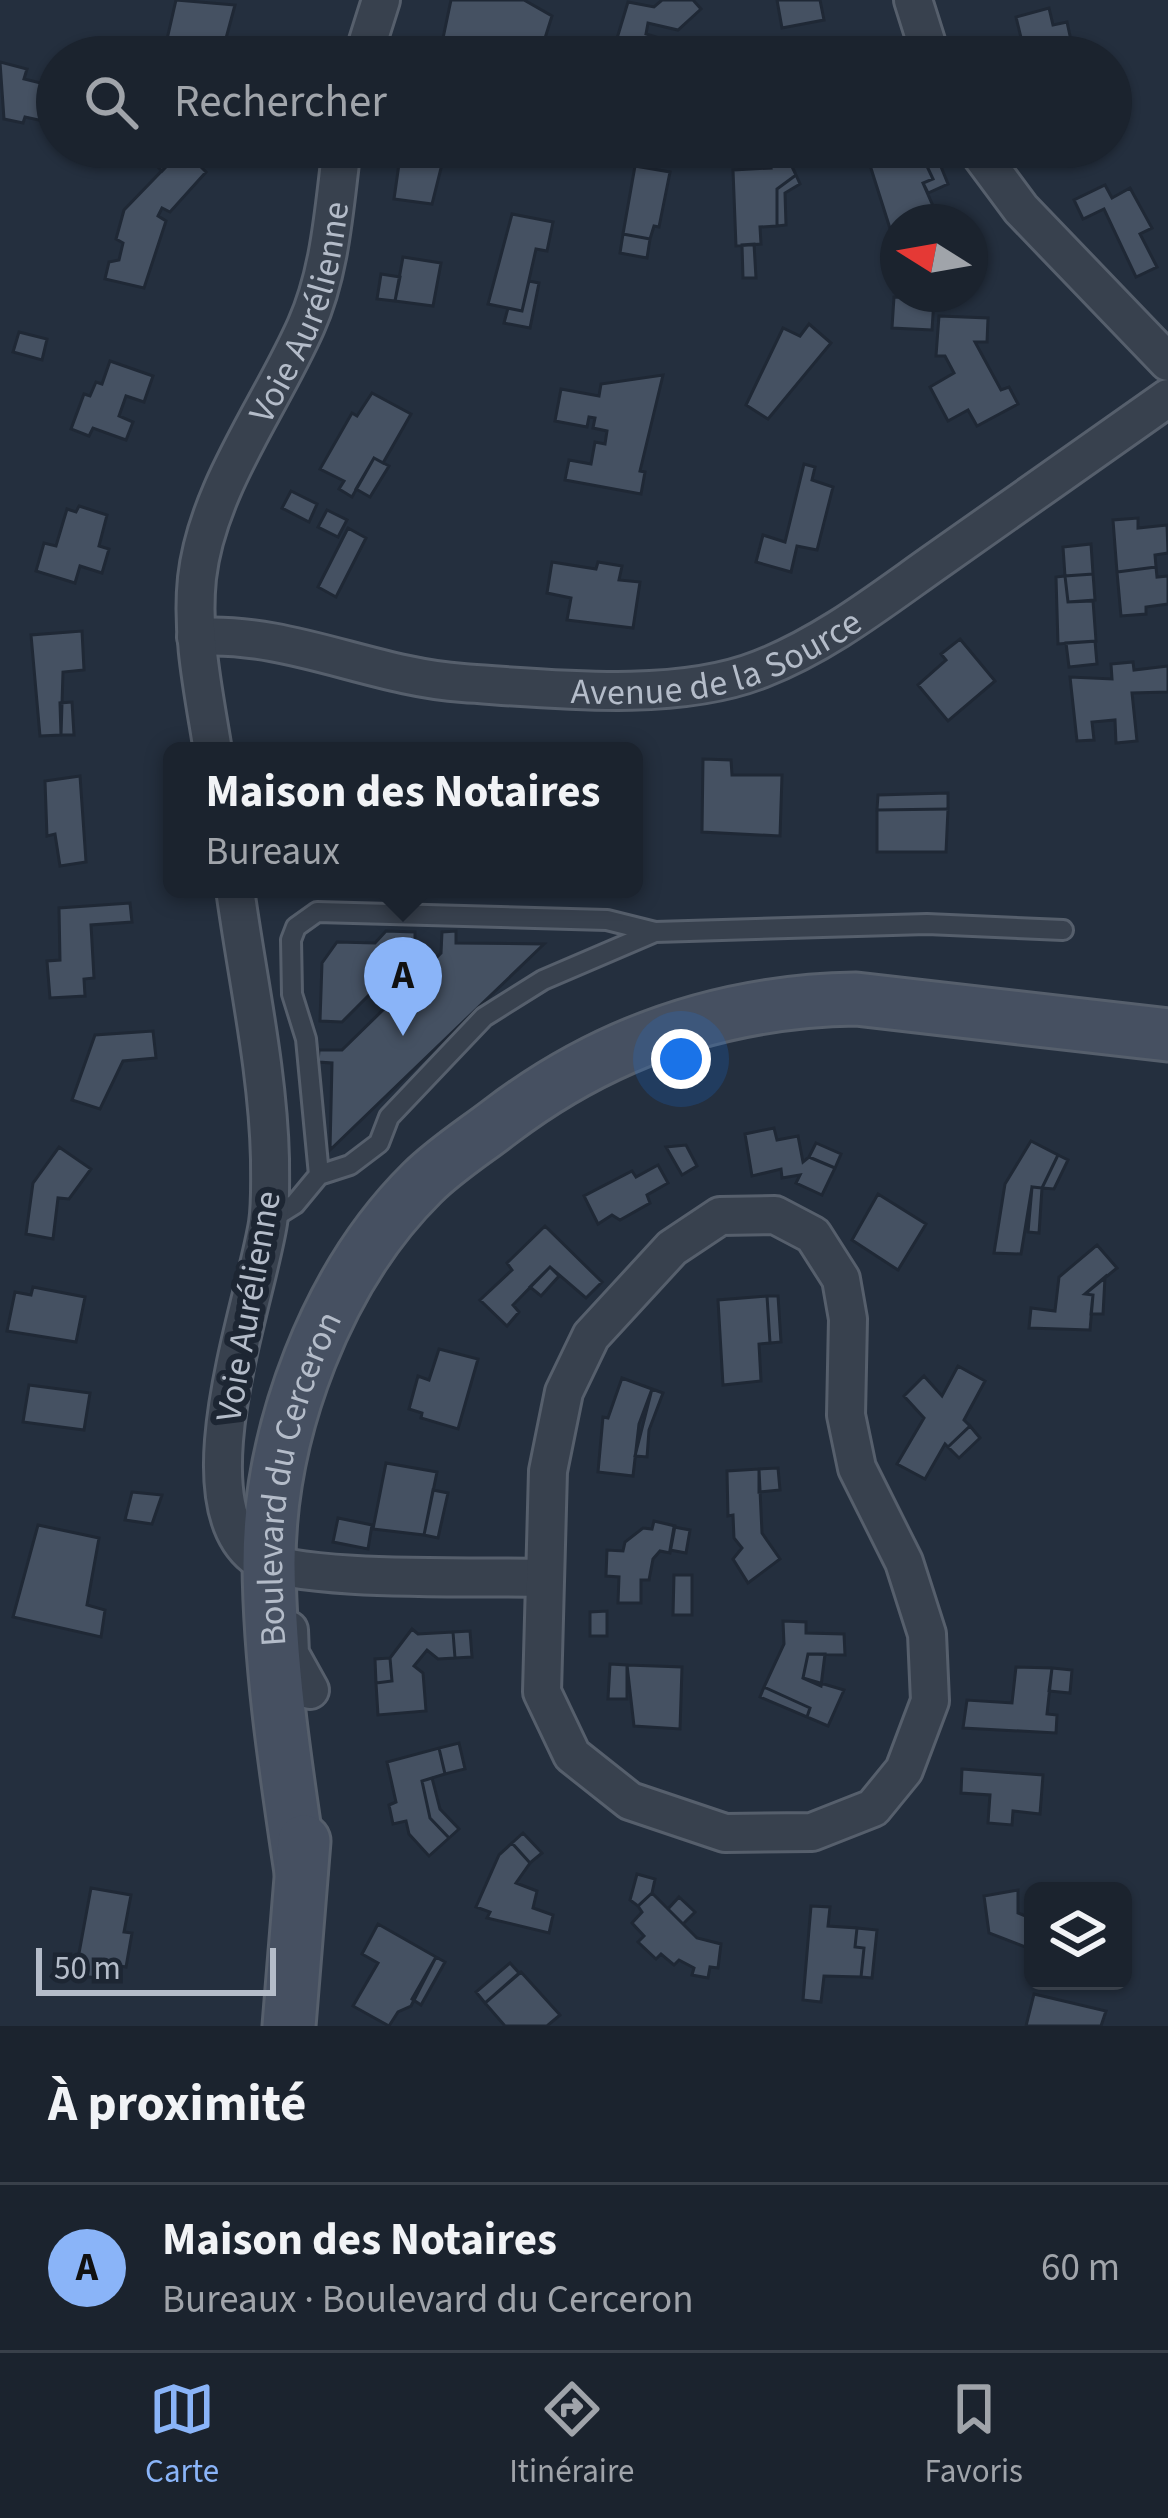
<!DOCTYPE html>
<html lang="fr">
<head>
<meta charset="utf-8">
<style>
  body { margin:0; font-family:"Source Sans 3",sans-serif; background:#242b36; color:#f1f3f6 }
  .controls { position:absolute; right:36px; bottom:36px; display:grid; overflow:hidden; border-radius:18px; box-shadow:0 3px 9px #0004 }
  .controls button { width:108px; height:108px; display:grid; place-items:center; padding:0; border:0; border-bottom:3px solid #39404a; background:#1b232e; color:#f1f3f6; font:60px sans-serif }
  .compass { position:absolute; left:880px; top:204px; width:108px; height:108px; border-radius:50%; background:#1b232e; box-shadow:0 3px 9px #0004; rotate:281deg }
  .scale { position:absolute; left:36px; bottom:30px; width:240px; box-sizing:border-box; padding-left:12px; border:6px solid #b4bcc9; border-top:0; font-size:33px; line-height:42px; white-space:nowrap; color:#b4bcc9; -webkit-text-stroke:9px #1d2633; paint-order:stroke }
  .you { position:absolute; left:681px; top:1059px; width:42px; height:42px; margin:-30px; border:9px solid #fff; border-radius:50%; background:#1a73e8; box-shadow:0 0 0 18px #1a73e833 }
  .badge { display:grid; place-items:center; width:78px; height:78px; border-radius:50%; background:#8ab4f8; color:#111; font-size:39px; font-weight:700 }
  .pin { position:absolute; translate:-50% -99px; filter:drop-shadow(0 3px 6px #0008) }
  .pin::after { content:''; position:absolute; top:63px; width:42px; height:36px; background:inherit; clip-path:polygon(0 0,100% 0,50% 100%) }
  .popup { position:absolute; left:163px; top:742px; width:480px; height:156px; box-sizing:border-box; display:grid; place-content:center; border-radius:18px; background:#1b232e; filter:drop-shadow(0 3px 9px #0005); font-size:39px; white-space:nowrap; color:#a0a4aa }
  .popup b { font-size:45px; color:#f1f3f6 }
  .popup::after { content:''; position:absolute; left:50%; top:100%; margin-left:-24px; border:24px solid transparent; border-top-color:#1b232e }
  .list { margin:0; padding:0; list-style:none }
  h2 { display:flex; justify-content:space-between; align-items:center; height:156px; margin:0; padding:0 48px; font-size:51px }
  h2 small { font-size:39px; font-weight:400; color:#a0a4aa }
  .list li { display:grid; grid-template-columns:78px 1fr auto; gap:36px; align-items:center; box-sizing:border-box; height:168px; padding:0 48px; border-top:3px solid #39404a }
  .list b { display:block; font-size:45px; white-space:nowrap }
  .list p { margin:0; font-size:39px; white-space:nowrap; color:#a0a4aa }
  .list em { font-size:39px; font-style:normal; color:#a0a4aa }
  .icon { flex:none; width:66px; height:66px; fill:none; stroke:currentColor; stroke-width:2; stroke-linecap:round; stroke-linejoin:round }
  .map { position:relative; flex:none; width:1168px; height:2026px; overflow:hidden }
  .search { position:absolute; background:#1b232e; box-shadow:0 3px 9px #0004; left:36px; right:36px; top:36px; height:132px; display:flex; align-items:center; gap:30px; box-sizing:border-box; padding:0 42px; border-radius:66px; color:#a0a4aa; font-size:45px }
  .sheet { height:324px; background:#1b232e }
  nav { display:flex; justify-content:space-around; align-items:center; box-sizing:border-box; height:168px; border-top:3px solid #39404a; background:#1b232e; font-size:33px; color:#a0a4aa }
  nav a { display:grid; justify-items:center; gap:6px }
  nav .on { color:#8ab4f8 }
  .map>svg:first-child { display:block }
  .building { fill:#455162; stroke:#1f2835; stroke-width:3 }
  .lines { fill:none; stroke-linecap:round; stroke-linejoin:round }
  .service-casing { stroke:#565f6c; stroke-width:24 }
  .minor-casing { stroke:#565f6c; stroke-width:42 }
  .secondary-casing { stroke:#565f6c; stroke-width:57 }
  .service { stroke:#38414e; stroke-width:18 }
  .minor { stroke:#38414e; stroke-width:36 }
  .secondary { stroke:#465061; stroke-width:51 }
  .labels { text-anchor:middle; stroke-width:12; stroke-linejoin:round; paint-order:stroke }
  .street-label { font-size:36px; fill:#b4bcc9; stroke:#1d2633 }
</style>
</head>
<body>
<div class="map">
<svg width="1168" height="2026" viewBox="0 0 1168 2026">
  <rect width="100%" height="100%" fill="#242f3e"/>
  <path class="building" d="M176,0L235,5L225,42L216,40L212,57H163Z
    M451,0H524L552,16L539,57H491L495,45L481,40L477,52L442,43Z
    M662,0H693L701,9L678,30L648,23L646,34L666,40L653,57H619L615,45L628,2L654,7Z
    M777,0H820L824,20L782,28Z
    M1049,8L1053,25L1067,22L1072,45L1060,49L1061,57H1010L1025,54L1016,17Z
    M0,62L27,69L24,79L57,87V124L25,117L23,123L4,119Z
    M155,147H181L183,149L162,171L147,156Z
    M393,147L445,152L432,204L394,199L399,164L391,163Z
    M906,147H918L933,179L923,183L940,222H898L894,241L869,162Z
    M918,147H933L948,184L928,193L923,183L933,179Z
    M183,149L206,172L170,212L162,208L158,216L166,221L144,288L105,279L109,262L119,260L123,243L116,239L124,210Z
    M785,152L796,175L777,189V226L760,227L761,244L736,246L733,170L771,168L769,158Z
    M635,166L670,172L659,227L654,226L650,239L623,234Z
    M796,175L800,184L785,193L786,225L777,226V189Z
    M1105,185L1112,198L1130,188L1152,228L1140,234L1157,267L1136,277L1104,209L1083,219L1074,200Z
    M512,214L553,222L547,251L536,249L522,311L488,304Z
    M623,234L650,239L647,258L620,253Z
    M754,244L756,278H743L742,245Z
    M403,257L441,263L433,306L395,301Z
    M381,274L400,277L395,301L377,299Z
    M529,281L539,283L530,328L504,323L508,308L522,311Z
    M894,297L934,299L932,330L892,328Z
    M939,316L988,318L987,342H975L1001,390L1009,387L1018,404L977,426L968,410L948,421L930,387L954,373L945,356H936Z
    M809,324L831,343L768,419L746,405L783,328L800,336Z
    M19,332L47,339L42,360L13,352Z
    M110,361L153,376L144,402L126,396L119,416L133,422L126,440L93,428L89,436L71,429L84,394L90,396L96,382L102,384Z
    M663,375L640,471L645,472L641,494L565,480L569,460L591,464L595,442L605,444L607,431L593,428L595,418L589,417L587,427L555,421L561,389L599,396L601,384Z
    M372,393L411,414L383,463L374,458L352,497L339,489L344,481L320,469L352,413L357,416Z
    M374,458L389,466L370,497L356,489Z
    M804,464L815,467L812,480L833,487L817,550L797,546L791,572L756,562L763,535L785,542Z
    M291,491L317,504L309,522L282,508Z
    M79,506L107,515L99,546L109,549L102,573L80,566L75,583L36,571L44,543L56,546L67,509L76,512Z
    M327,510L347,520L338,537L318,527Z
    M1138,518V528L1167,525L1168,553L1155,555L1156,567L1117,572L1113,520Z
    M348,528L366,538L336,597L318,587Z
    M1091,544L1093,574L1065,576L1063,547Z
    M552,562L596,569L598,562L622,566L619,580L640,582L633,628L567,620L571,598L547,593Z
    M1156,567L1157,577L1168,576V604L1146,607V614L1121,616L1117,572Z
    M1093,574L1095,600L1068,602L1065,576Z
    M1065,576L1068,602L1093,601L1096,641L1058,644L1056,577Z
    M82,631L84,670L63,672L61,735L40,736L31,635Z
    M960,639L995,681L948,721L918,685L946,660L941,654Z
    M1095,641L1097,664L1069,667L1066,643Z
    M1133,662L1134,670L1168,666V692L1132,693L1137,741L1116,743L1115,720L1092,722L1094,740L1077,741L1070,677L1112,679L1111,664Z
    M72,702L74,735H61L60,703Z
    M703,759L731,760L732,775H782L780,836L702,832Z
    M80,776L86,862L60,866L55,834L47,836L45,781Z
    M948,793V809L877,810L878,795Z
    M948,809L946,852H877V810Z
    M130,903L132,922L91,925L94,978L84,979L85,996L50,998L47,961L60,960L59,908Z
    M386,931L415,932V950L389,975V987L402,991L441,953L442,932L456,931V943L544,944L330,1150L332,1063L318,1062L319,1050H342L386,1007L380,995H369L342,1022L320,1021L322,963L337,942L375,943Z
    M153,1031L156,1058L123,1061L100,1109L72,1100L95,1035Z
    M774,1128L777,1140L798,1136L803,1162L809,1157L835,1168L822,1195L796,1183L800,1175L782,1178L781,1169L752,1176L745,1134Z
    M1031,1141L1058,1155L1042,1188L1032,1187L1021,1254L994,1253L1005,1184Z
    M816,1143L841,1154L835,1168L809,1157Z
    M686,1145L697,1166L682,1175L666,1147Z
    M59,1147L91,1169L69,1199L58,1198L53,1239L26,1234L33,1183Z
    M1058,1155L1068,1160L1054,1189L1042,1188Z
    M658,1165L668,1183L647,1195L650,1203L620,1220L612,1215L598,1224L584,1196L632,1171L636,1177Z
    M1032,1187L1042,1188L1039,1233L1028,1232Z
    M878,1194L926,1224L898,1270L852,1240Z
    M545,1226L602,1282L586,1298L550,1267L513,1305L519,1312L507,1326L480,1300L512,1270L507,1263Z
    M1097,1245L1117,1268L1085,1294L1093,1295L1090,1330L1029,1328L1031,1308L1055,1311L1059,1277Z
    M550,1267L559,1276L541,1296L530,1287Z
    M1105,1277L1103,1314H1091L1093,1295L1085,1294Z
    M33,1287L85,1297L76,1342L7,1331L15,1292L31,1295Z
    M767,1296H778L781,1342L770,1343Z
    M767,1296L770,1343L759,1344L761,1381L723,1385L718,1300Z
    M439,1349L478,1359L458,1429L421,1418L422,1413L409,1409L418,1376L429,1380Z
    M958,1366L985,1381L964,1420L970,1426L948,1447L945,1444L925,1479L897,1464L924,1418L904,1396L924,1376L942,1396Z
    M622,1378L652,1389L639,1424L633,1476L598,1472L603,1417L608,1418Z
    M29,1385L90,1393L84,1430L23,1422Z
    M652,1389L663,1393L649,1430L647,1457L635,1456Z
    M970,1426L980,1438L959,1458L948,1447Z
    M386,1463L437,1472L424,1535L373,1529Z
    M778,1468L780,1490L759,1492V1469Z
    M759,1469L762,1533L780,1559L748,1583L733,1559L742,1548L734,1538L733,1515L728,1516L727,1471Z
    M433,1490L448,1493L438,1538L424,1535Z
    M132,1492L162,1495L152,1524L125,1520Z
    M338,1518L372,1525L368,1549L333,1542Z
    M654,1521L675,1526L670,1553L660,1551L653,1559L649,1580H641V1603H618L619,1577L606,1576L607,1550L623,1551L625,1542L643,1528L652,1529Z
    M38,1525L99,1538L87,1605L105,1610L101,1637L13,1617Z
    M674,1527L690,1530L686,1553L670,1550Z
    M674,1575H692V1615H673Z
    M607,1611V1636H590V1612Z
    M783,1621L806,1622V1633L844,1634L845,1655L808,1654L803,1678L844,1690L828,1726L807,1717L810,1708L764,1687L784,1644Z
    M412,1629L418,1634L453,1632L455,1658L438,1659L427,1650L414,1666L423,1673L426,1711L378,1715L376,1683L392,1681L390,1658Z
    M470,1631L472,1657L455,1658L453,1632Z
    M808,1654H825L821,1686L803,1678Z
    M390,1658L392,1681L376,1683L375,1659Z
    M610,1664L627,1665V1699H608Z
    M627,1665L682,1667L680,1729L634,1726Z
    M1016,1667L1052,1668L1047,1714L1057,1715L1056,1733L963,1728L967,1700L1012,1703Z
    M1052,1668L1072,1670L1070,1693L1049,1691Z
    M764,1687L810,1708L807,1717L760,1697Z
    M459,1743L465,1769L445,1774L439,1748Z
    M439,1748L445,1774L422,1781L430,1818L449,1838L429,1856L409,1834L406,1821L393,1824L389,1805L396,1802L387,1762Z
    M962,1769L1043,1775L1040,1814L1013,1811L1012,1825L988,1823L990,1795L961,1793Z
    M432,1778L440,1809L459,1829L449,1838L430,1818L422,1781Z
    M523,1833L542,1853L530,1863L512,1843Z
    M512,1843L530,1863L516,1883L537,1891L533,1908L553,1915L549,1933L487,1918L490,1912L476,1907L499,1855Z
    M637,1874L655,1879L652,1893L638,1906L630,1900Z
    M91,1888L131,1895L124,1932L132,1933L126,1967L113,1965L111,1980L75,1975Z
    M1018,1890V1913L1033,1919V1950L989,1933L984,1896Z
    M652,1893L697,1938L721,1944L718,1968L710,1967L708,1978L692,1975L694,1968L679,1960L674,1965L661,1954L656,1959L638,1942L644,1936L632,1923L642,1912L638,1906Z
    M679,1897L695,1912L683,1924L668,1909Z
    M811,1906L830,1907L828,1926L857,1928L855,1947L864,1948L861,1977L824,1976L821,2002L803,2000Z
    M378,1924L436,1957L411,2006L398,2012L389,2026L353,2006L378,1963L362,1954Z
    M857,1928L877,1930L872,1978L861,1977L864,1948L855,1947Z
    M436,1957L445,1962L421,2005L412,1999Z
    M510,1963L519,1973L485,2003L476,1992Z
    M521,1972L560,2015L547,2026H505L485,2003Z
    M1034,1994L1106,2011L1101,2026H1026Z"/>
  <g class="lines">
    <g class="service-casing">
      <path id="service" d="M319,1175L306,1039L292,994L291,940L296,927L317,912L607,920L655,932
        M271,1219L295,1204L319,1175L350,1165L379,1143L389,1117L484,1017L543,980L655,932L927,924L1063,930"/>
    </g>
    <g class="minor-casing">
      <g id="minor">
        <path d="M913,0L931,57"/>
        <path d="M363,57L381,0"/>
        <path d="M975,147L1021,209L1168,362"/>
        <path id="s1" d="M196,637C288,631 373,677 463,683C553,689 676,703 761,669C827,643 881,600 938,560C1015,506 1091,452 1168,398"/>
        <path id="s2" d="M213,751C204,694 191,636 197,578C207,489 270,407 306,326C331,270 334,207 342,147"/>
        <path d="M235,889C247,977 268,1070 270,1159C270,1180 271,1203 268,1223C256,1300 182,1498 254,1556C287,1583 489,1576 542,1578"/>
        <path d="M775,1215L813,1235L841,1279L848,1319L846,1415L857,1468L904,1562L927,1634L930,1701L904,1770L873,1808L812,1832L725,1833L630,1801L572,1755L542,1692L548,1471L564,1392L591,1336L672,1248L720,1216Z"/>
        <path d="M289,1630L290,1654L310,1690"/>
      </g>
    </g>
    <g class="secondary-casing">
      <g id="secondary">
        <path id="s3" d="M301,1872C286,1771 270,1667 269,1564C269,1431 327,1277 422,1183C445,1160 475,1141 501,1121C605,1042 725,1001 856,999L1168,1035"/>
        <path d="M289,2026L304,1841"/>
      </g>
    </g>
    <use href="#service" class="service"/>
    <use href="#minor" class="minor"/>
    <use href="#secondary" class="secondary"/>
  </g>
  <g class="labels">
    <g class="street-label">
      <text dy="13" stroke="none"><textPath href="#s2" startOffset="462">Voie Aurélienne</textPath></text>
      <text dy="13" stroke="none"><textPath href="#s1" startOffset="531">Avenue de la Source</textPath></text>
      <text transform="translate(247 1306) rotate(-80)" y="13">Voie Aurélienne</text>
      <text dy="13" stroke="none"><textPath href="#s3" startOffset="399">Boulevard du Cerceron</textPath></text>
    </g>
  </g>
</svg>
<div class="controls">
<button><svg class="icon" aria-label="layers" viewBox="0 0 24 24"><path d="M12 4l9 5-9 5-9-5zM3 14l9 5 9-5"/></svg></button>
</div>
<svg class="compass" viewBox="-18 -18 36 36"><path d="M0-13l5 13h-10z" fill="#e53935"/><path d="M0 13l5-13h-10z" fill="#a0a4aa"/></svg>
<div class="scale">50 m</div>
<div class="you"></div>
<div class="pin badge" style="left:403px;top:1036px">A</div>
<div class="popup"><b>Maison des Notaires</b>Bureaux</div>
<div class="search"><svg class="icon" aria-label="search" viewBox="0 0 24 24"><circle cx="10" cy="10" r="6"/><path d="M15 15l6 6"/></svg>Rechercher</div>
</div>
<section class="sheet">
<h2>À proximité<small></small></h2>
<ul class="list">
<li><span class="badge">A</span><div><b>Maison des Notaires</b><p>Bureaux · Boulevard du Cerceron</p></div><em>60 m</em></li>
</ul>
</section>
<nav>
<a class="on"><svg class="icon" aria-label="map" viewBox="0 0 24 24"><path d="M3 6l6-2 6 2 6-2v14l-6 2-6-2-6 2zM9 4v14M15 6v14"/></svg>Carte</a>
<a><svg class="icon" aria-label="directions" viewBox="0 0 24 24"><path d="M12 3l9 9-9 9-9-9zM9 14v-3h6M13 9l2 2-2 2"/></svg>Itinéraire</a>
<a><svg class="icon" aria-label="saved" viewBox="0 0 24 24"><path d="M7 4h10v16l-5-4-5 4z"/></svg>Favoris</a>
</nav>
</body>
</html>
